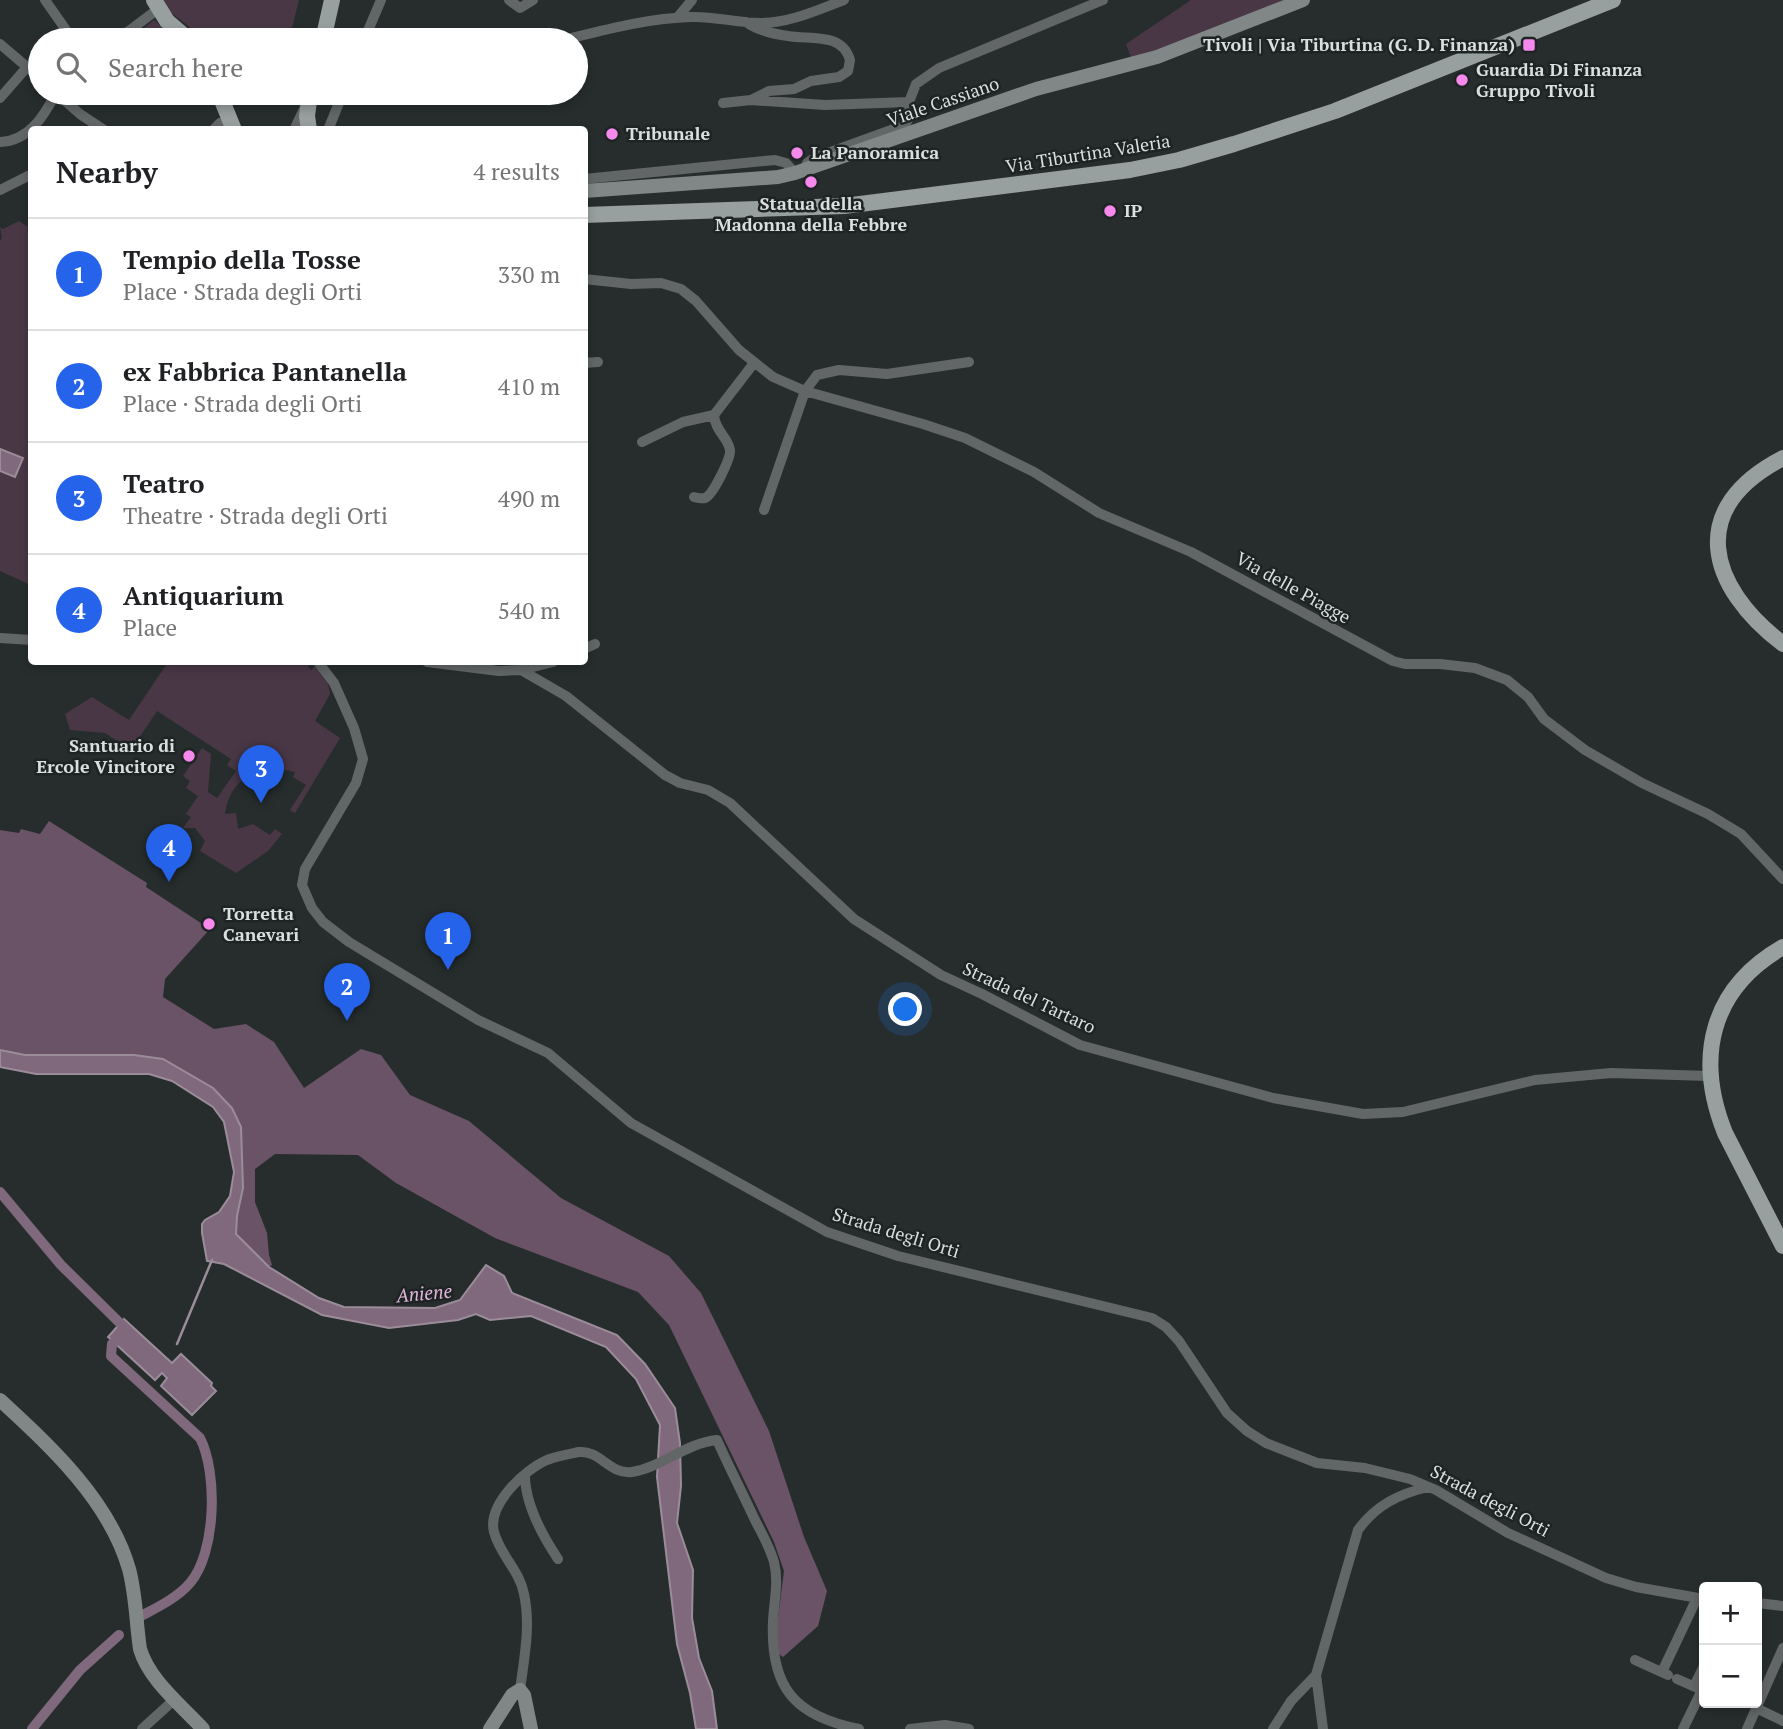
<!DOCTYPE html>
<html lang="en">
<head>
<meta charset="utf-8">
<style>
  body { margin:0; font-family:"PT Serif",serif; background:#f6f6f6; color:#202124 }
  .controls { position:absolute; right:21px; bottom:21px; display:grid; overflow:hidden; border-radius:7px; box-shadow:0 4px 10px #0003 }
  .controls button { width:63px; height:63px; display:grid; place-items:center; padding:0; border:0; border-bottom:2px solid #e0e0e0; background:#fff; color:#202124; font:35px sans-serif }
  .you { position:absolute; left:906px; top:1010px; width:24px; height:24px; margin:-18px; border:5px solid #fff; border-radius:50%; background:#1a73e8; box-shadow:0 0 0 10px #1a73e833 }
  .badge { display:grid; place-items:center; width:46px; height:46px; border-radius:50%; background:#2563eb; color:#fff; font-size:23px; font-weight:700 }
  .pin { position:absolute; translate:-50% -58px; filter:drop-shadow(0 2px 4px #0008) }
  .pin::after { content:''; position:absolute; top:37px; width:24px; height:21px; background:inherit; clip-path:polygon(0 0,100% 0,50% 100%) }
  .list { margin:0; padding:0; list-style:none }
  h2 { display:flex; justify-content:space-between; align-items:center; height:91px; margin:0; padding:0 28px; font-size:30px }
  h2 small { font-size:23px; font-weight:400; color:#757577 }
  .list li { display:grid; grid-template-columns:46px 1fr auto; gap:21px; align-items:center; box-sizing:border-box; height:112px; padding:0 28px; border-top:2px solid #e0e0e0 }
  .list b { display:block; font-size:26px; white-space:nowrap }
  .list p { margin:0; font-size:23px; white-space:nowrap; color:#757577 }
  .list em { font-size:23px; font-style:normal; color:#757577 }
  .icon { flex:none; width:38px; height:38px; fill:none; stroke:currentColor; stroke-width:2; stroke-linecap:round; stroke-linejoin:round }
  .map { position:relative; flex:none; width:1783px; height:1729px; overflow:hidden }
  .search { position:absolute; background:#fff; box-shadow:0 4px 10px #0003; left:28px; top:28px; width:560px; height:77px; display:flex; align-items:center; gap:18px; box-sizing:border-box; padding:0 24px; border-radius:38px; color:#757577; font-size:26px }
  .panel { position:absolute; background:#fff; box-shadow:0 4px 10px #0003; left:28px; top:126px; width:560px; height:539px; border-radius:7px }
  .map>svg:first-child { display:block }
  .green { fill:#493746 }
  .forest { fill:#6a5367 }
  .water { fill:#80697d; stroke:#9b8c9a; stroke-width:2 }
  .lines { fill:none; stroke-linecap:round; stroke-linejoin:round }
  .stream { stroke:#9b8c9a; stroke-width:2.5 }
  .canal { stroke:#80697d; stroke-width:10 }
  .street { stroke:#636666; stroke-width:10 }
  .secondary { stroke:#818686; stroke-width:14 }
  .primary { stroke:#989f9f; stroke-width:16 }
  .poi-dot { fill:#f788ec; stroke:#1e2323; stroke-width:2.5 }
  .labels { text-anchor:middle; stroke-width:5; stroke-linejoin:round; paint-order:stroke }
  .poi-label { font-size:18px; font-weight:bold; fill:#dadede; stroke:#1e2323; text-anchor:start }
  .street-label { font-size:18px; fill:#dadede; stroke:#1e2323 }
  .water-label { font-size:19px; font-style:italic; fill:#e2b6dc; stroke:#1e2323 }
</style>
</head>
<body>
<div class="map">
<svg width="1783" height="1729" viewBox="0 0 1783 1729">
  <rect width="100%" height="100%" fill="#272d2d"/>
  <path class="green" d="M163,0H299L289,40H206L169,11Z
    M1191,0H1286L1132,60L1126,44Z
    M154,20L177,40H129Z
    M19,221L31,229V585L0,571V241L2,238L0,227L3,229Z
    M168,662H305L311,670L315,666L328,684L330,694L315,721L340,738L295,813L290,810L306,785L293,777L295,772C261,764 230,776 225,814L236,813L238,829L253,824L270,835L275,829L282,834L268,851L236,873L200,851L205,841L195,828H183L191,817L186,814L198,796L186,788L190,781L183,776L202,748L211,754L208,792L217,798L236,771L227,765L231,759L157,711L131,750L105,733L70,730L65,714L92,697L129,720Z"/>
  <path class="forest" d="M49,821L147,883L146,887L210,929L165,979L163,997L214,1029L246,1024L274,1042L304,1088L361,1049L381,1055L410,1095L469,1121L561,1198L669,1256L701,1293L769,1431L804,1537L827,1591L818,1626L783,1657L774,1650L784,1571L774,1542L669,1325L638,1292L495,1238L396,1183L358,1155L275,1154L255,1169V1202L267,1233L269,1255L272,1265L269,1267L236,1234L237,1216L243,1188L241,1127L213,1088L163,1059L134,1055H25L0,1050V830L19,833L21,829L40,834Z"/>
  <path class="water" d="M0,449L23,458L15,477L0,471Z
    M0,1050L25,1055H134L163,1059L213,1088L232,1108L241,1127L243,1188L237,1216L236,1234L269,1267L319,1298L344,1307L435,1308L460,1300L486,1265L504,1276L512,1293L617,1335L645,1364L675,1408L680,1443L681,1486L677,1523L693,1570L692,1618L699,1658L712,1691L717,1729H696L690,1693L677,1644L657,1477L660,1425L636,1379L606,1347L531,1316L490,1320L476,1314L458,1320L389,1328L322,1315L224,1264L207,1261L202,1233V1224L205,1220L219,1212L230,1196L234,1172L224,1122L213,1107L172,1081L149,1074H36L0,1067Z
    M124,1319L172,1363L181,1354L212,1383L211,1386L216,1391L192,1415L161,1386L167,1378L162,1373L155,1380L108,1337Z"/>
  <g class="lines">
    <path class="stream" d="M177,1344L212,1260"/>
    <path class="canal" d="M0,1192L61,1265L127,1330
      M122,1336L112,1344L111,1356L200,1438C218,1473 216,1553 190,1583C177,1598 158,1607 141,1616
      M32,1729L80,1670L119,1635"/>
    <path class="street" d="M45,0L73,40
      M509,0L520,8L533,0
      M677,18L692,0
      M746,22C758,31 773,34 788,36C810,40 842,32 850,60L848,71L839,77L811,81L794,89L769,91L751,100L825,105L909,102L910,116L905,125L814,158L807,163L805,170
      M117,40L158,9
      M364,40L381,0
      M563,40C604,30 648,18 691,17C714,16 737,23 761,23C790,23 817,10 844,0
      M0,44L40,78
      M56,93L80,114L104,130
      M0,98L28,66
      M909,102L916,84L939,68L1103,0
      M723,103L751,100
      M213,130L220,123L232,130
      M294,130L305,107
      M328,130L343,93
      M0,142C29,141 44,116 56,93
      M584,179L775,160L786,163L795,173
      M0,190L32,174
      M584,279L631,284L661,283L681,289L696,301L739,350L773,377L805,391L923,424L965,438L1034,472L1099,513L1191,552L1393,661L1405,664H1440L1475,668L1507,680L1528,697L1544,719L1585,750L1642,783L1708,814L1741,834L1783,879
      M584,363L598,362
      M714,415L754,363
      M642,442L683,422L714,415
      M694,497C698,498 700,499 705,498C713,495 731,458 730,450C728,437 715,431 714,415
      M764,510L805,391L817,375L839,370L887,374L969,362
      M0,638L32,640
      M584,649L595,644
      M318,662L334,683L354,728L363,759L356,783L305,869L302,885L312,908L323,922L349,942L478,1020L548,1053L631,1123L827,1232L898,1256L1152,1318L1166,1327L1179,1341L1227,1413L1247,1431L1266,1443L1317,1463L1365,1468L1410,1479L1436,1490L1508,1533L1606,1578L1636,1587L1704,1599
      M427,662L499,671L521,670L566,696L665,775L680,783L708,790L730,803L854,919L941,975L982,994L1080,1045L1273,1098L1363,1114L1403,1112L1535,1080L1611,1073L1709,1076
      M521,670L553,662
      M525,1475C525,1504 542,1535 558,1559
      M1757,1603L1783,1606
      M1635,1660L1668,1675
      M1662,1672L1697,1598
      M1316,1675L1323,1729
      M1677,1679L1702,1690L1683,1729
      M1694,1686L1704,1666
      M520,1690C524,1659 531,1626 524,1594C520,1571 500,1555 494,1532C487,1505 524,1470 547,1460C557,1456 569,1454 579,1452C600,1450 610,1475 632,1472C662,1467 686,1443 717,1440C729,1467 742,1492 754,1518C761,1532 770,1547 774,1562C779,1582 774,1601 773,1621C770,1687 794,1716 859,1729
      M1756,1708L1783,1721
      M142,1729L175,1699
      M910,1729L945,1725L969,1729
      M1273,1729L1291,1701L1316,1675L1358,1530C1376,1505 1399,1494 1428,1487
      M1747,1729L1783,1648"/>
    <path class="secondary" d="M584,191L778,177L795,173L1036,89L1157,57L1303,0
      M0,1400C51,1447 109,1500 129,1569C136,1595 136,1622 140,1649C149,1680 181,1705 203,1729
      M490,1729L512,1695L520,1690L524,1695L531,1729"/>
    <path class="primary" d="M154,0L167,21L189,40
      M323,40L332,0
      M219,93L234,130
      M309,130L307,116L310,93
      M584,215L844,206L1130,170L1179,160L1234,144L1335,111L1613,0
      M1783,458C1686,508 1707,586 1783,644
      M1783,947C1710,989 1695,1058 1725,1133L1783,1246"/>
  </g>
  <g class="poi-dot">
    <rect x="1522" y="38" width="14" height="14" rx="3.5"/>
    <circle cx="1462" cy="80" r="7"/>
    <circle cx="612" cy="134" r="7"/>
    <circle cx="797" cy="153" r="7"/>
    <circle cx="811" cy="182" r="7"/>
    <circle cx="1110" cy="211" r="7"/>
    <circle cx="189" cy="756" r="7"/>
    <circle cx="209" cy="924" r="7"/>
  </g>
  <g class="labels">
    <g class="poi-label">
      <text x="1515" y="51" text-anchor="end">Tivoli | Via Tiburtina (G. D. Finanza)</text>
      <text x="1476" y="76">Guardia Di Finanza<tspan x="1476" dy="21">Gruppo Tivoli</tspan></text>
      <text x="626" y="140">Tribunale</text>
      <text x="811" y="159">La Panoramica</text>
      <text x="811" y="210" text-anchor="middle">Statua della<tspan x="811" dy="21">Madonna della Febbre</tspan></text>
      <text x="1124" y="217">IP</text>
      <text x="175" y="752" text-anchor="end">Santuario di<tspan x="175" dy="21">Ercole Vincitore</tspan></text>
      <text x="223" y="920">Torretta<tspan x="223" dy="21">Canevari</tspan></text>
    </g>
    <g class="street-label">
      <text transform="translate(943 102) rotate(-19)" y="6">Viale Cassiano</text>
      <text transform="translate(1088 154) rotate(-9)" y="6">Via Tiburtina Valeria</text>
      <text transform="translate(1293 588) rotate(29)" y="6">Via delle Piagge</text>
      <text transform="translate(1029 998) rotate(25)" y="6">Strada del Tartaro</text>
      <text transform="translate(896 1233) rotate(17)" y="6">Strada degli Orti</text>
      <text transform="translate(1490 1501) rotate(28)" y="6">Strada degli Orti</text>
    </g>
    <g class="water-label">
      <text transform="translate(424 1293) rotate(-5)" y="7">Aniene</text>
    </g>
  </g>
</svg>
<div class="controls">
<button>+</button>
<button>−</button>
</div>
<div class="you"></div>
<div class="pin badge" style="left:448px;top:970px">1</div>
<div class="pin badge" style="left:347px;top:1021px">2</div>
<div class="pin badge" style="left:261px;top:803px">3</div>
<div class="pin badge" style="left:169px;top:882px">4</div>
<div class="search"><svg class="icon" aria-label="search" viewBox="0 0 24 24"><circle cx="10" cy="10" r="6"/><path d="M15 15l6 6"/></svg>Search here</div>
<section class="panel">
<h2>Nearby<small>4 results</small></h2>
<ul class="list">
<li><span class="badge">1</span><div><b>Tempio della Tosse</b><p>Place · Strada degli Orti</p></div><em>330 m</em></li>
<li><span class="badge">2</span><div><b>ex Fabbrica Pantanella</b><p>Place · Strada degli Orti</p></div><em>410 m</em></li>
<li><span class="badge">3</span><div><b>Teatro</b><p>Theatre · Strada degli Orti</p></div><em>490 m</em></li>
<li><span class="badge">4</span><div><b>Antiquarium</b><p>Place</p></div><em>540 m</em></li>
</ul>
</section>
</div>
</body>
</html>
